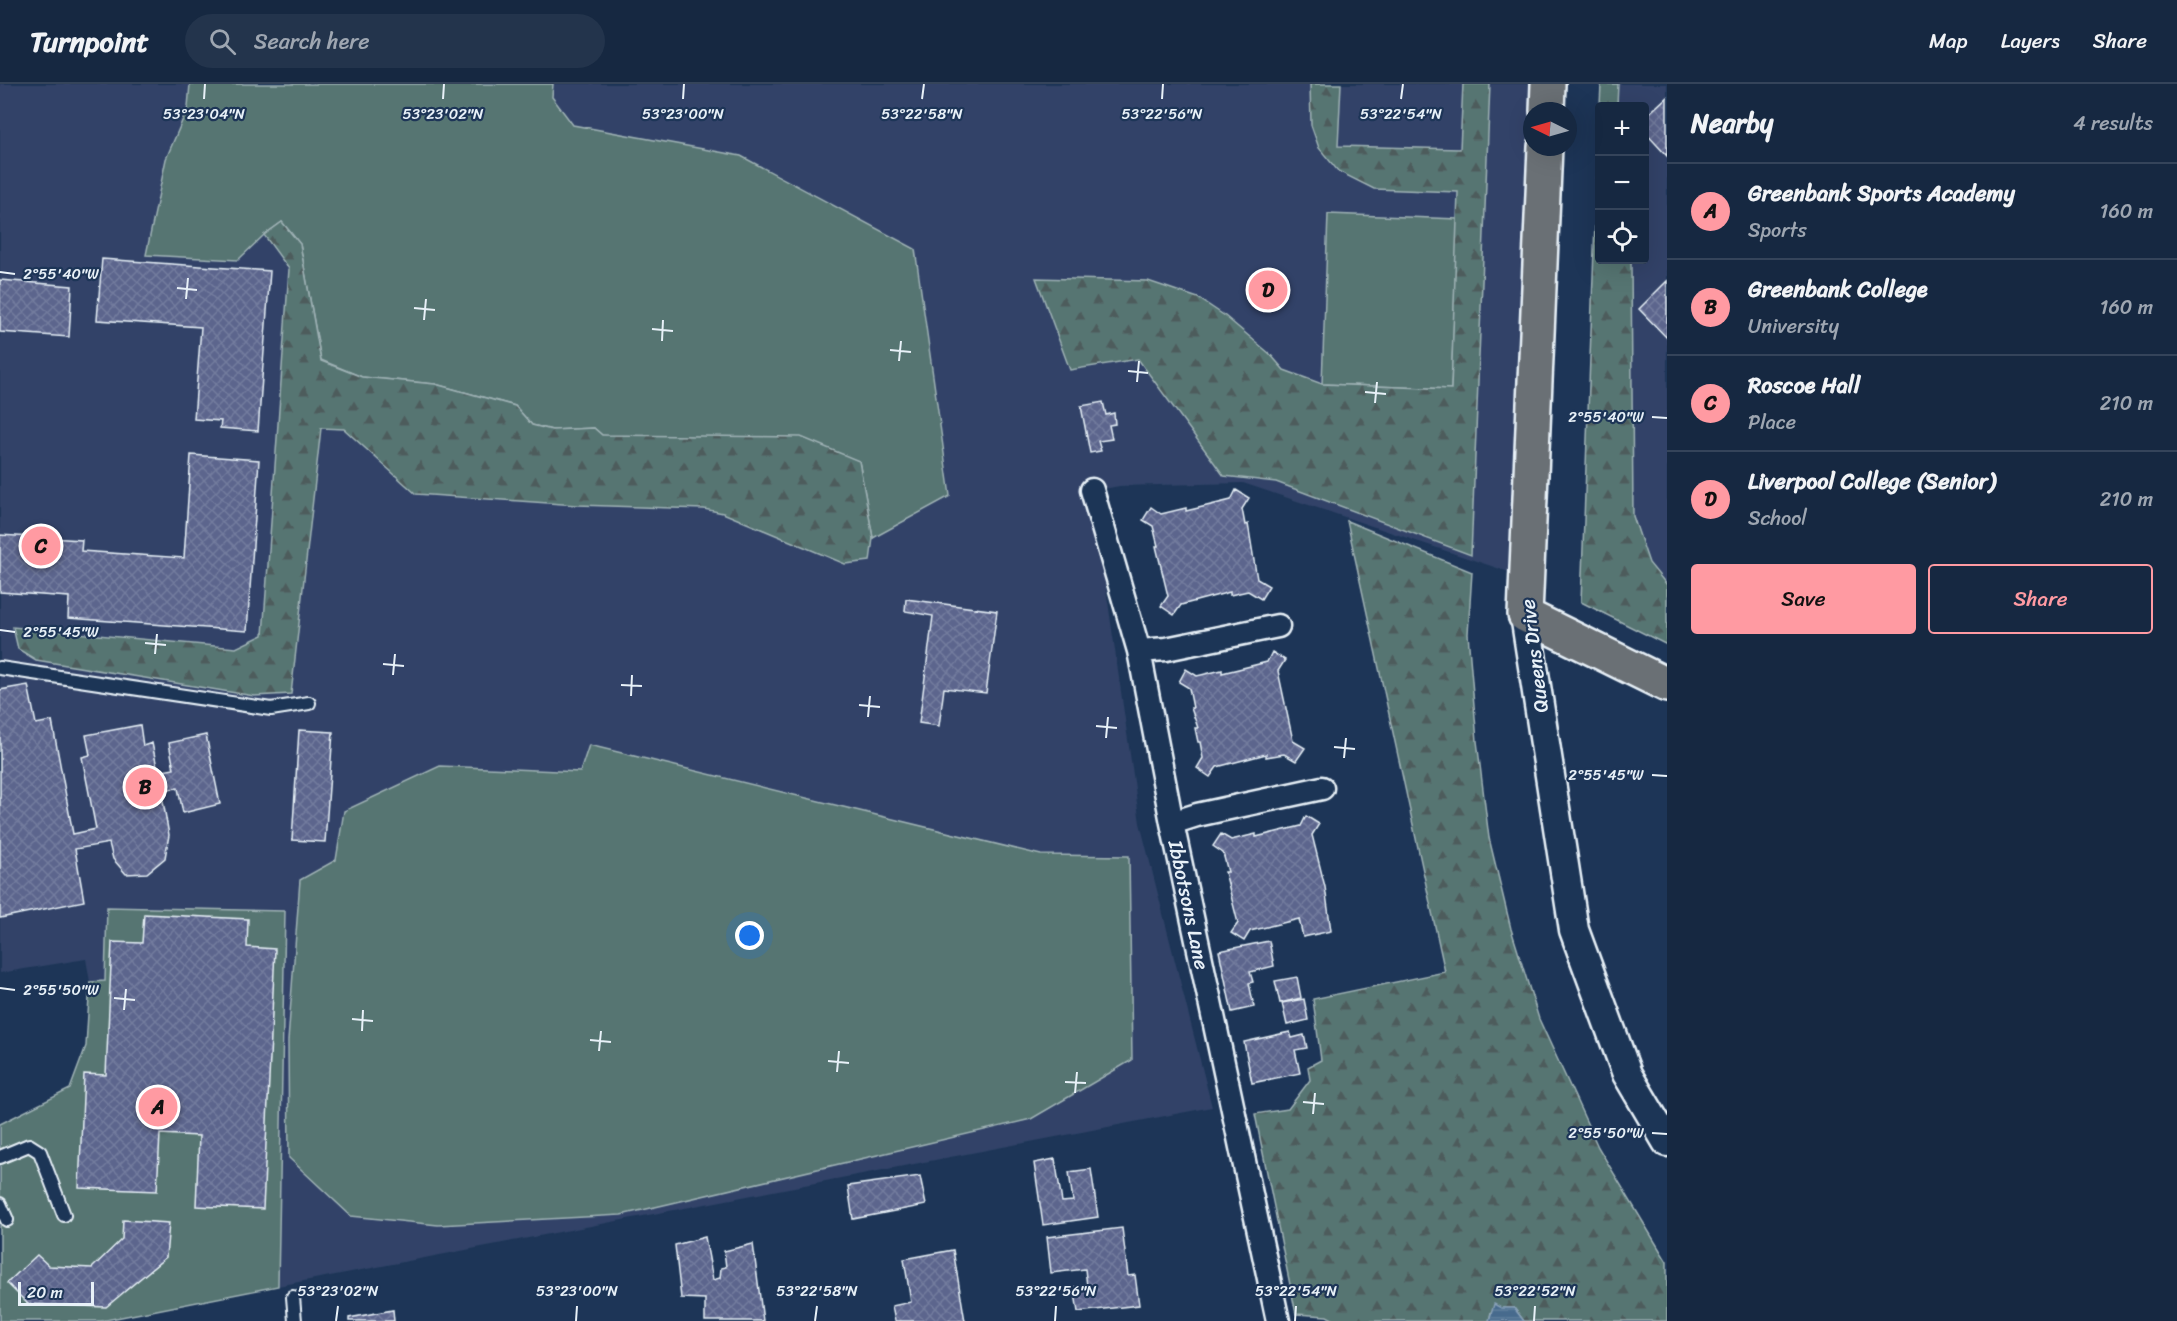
<!DOCTYPE html>
<html lang="en">
<head>
<meta charset="utf-8">
<style>
  body { margin:0; font-family:Sriracha,sans-serif; background:#23344c; color:#f1f3f6 }
  .controls { position:absolute; right:18px; top:18px; display:grid; overflow:hidden; border-radius:6px; box-shadow:0 6px 24px #0002 }
  .controls button { width:54px; height:54px; display:grid; place-items:center; padding:0; border:0; border-bottom:2px solid #35445a; background:#162841; color:#f1f3f6; font:30px sans-serif }
  .compass { position:absolute; left:1523px; top:18px; width:54px; height:54px; border-radius:50%; background:#162841; box-shadow:0 6px 24px #0002; rotate:275deg }
  .scale { position:absolute; left:18px; bottom:15px; width:76px; box-sizing:border-box; padding-left:6px; border:3px solid #e8f1f8; border-top:0; font-size:16px; line-height:21px; white-space:nowrap; color:#e8f1f8; -webkit-text-stroke:4px #1d3557; paint-order:stroke }
  .you { position:absolute; left:750px; top:852px; width:21px; height:21px; margin:-15px; border:4px solid #fff; border-radius:50%; background:#1a73e8; box-shadow:0 0 0 9px #1a73e833 }
  .badge { display:grid; place-items:center; width:39px; height:39px; border-radius:50%; background:#ff9aa2; color:#111; font-size:20px; font-weight:700 }
  .pin { position:absolute; translate:-50% -50%; border:3px solid #fff; box-shadow:0 2px 6px #0006 }
  .list { margin:0; padding:0; list-style:none }
  h2 { display:flex; justify-content:space-between; align-items:center; height:78px; margin:0; padding:0 24px; font-size:26px }
  h2 small { font-size:20px; font-weight:400; color:#9ea6b1 }
  .list li { display:grid; grid-template-columns:39px 1fr auto; gap:18px; align-items:center; box-sizing:border-box; height:96px; padding:0 24px; border-top:2px solid #35445a }
  .list b { display:block; font-size:22px; white-space:nowrap }
  .list p { margin:0; font-size:20px; white-space:nowrap; color:#9ea6b1 }
  .list em { font-size:20px; font-style:normal; color:#9ea6b1 }
  .actions { display:flex; gap:12px; padding:18px 24px }
  .actions a { flex:1; padding:14px 0; border:2px solid #ff9aa2; border-radius:6px; text-align:center; font-size:21px; color:#ff9aa2 }
  .actions .main { background:#ff9aa2; color:#111 }
  .icon { flex:none; width:33px; height:33px; fill:none; stroke:currentColor; stroke-width:2; stroke-linecap:round; stroke-linejoin:round }
  .map { position:relative; flex:none; width:1667px; height:1237px; overflow:hidden }
  header { display:flex; align-items:center; gap:36px; box-sizing:border-box; height:84px; padding:0 30px; background:#162841; border-bottom:2px solid #35445a }
  header strong { font-size:28px }
  nav { display:flex; gap:33px; margin-inline-start:auto; font-size:21px }
  .search { width:420px; height:54px; background:#23344c; display:flex; align-items:center; gap:15px; box-sizing:border-box; padding:0 21px; border-radius:33px; color:#9ea6b1; font-size:22px }
  main { display:flex }
  aside { flex:1; background:#162841 }
  .map>svg:first-child { display:block }
  .built { fill:#304367 }
  .green { fill:#567472; stroke:#9fb2b5; stroke-width:1.5 }
  .forest { fill:url(#forest-firs); stroke:#9fb2b5; stroke-width:1.5 }
  .water { fill:url(#water-rules); stroke:#87a0b8; stroke-width:1.5 }
  .building { fill:url(#building-cross-hatch); stroke:#e8f1f8; stroke-width:1.5 }
  .lines { fill:none; stroke-linecap:round; stroke-linejoin:round }
  .service-casing { stroke:#e8f1f8; stroke-width:16 }
  .minor-casing { stroke:#e8f1f8; stroke-width:27 }
  .tertiary-casing { stroke:#e8f1f8; stroke-width:33 }
  .primary-casing { stroke:#e8f1f8; stroke-width:38 }
  .service { stroke:#1d3557; stroke-width:12 }
  .minor { stroke:#1d3557; stroke-width:22 }
  .tertiary { stroke:#1d3557; stroke-width:28 }
  .primary { stroke:#6b6f75; stroke-width:33 }
  .ticks { fill:none; stroke:#e8f1f8; stroke-width:2 }
  .labels { text-anchor:middle; stroke-width:4.5; stroke-linejoin:round; paint-order:stroke }
  .street-label { font-size:20px; fill:#e8f1f8; stroke:#1d3557 }
  .ticks-label { font-size:15px; text-anchor:middle; fill:#e8f1f8; stroke:#1d3557; stroke-width:4.5; stroke-linejoin:round; paint-order:stroke }
</style>
</head>
<body>
<header>
<strong>Turnpoint</strong>
<div class="search"><svg class="icon" aria-label="search" viewBox="0 0 24 24"><circle cx="10" cy="10" r="6"/><path d="M15 15l6 6"/></svg>Search here</div>
<nav><a>Map</a><a>Layers</a><a>Share</a></nav>
</header>
<main>
<div class="map">
<svg width="1667" height="1237" viewBox="0 0 1667 1237">
  <defs>
    <pattern id="forest-firs" width="22" height="20" patternUnits="userSpaceOnUse" patternTransform="scale(1.5)"><rect width="22" height="20" fill="#567472"/><path d="M5 1l3.5 6h-7zM16 11l3.5 6h-7z" fill="#4d5c5c"/></pattern>
    <pattern id="water-rules" width="6" height="5" patternUnits="userSpaceOnUse" patternTransform="scale(1.5)"><rect width="6" height="5" fill="#466a8d"/><path d="M0 2.5h6" fill="none" stroke="#61809e"/></pattern>
    <pattern id="building-cross-hatch" width="8" height="8" patternUnits="userSpaceOnUse" patternTransform="scale(1.5)"><rect width="8" height="8" fill="#5b658d"/><path d="M0 0l8 8M0 8l8-8" fill="none" stroke="#737c9e"/></pattern>
  </defs>
  <rect width="100%" height="100%" fill="#1d3557"/>
  <filter id="ink" filterUnits="userSpaceOnUse"><feTurbulence type="fractalNoise" baseFrequency=".0167" numOctaves="2"/><feDisplacementMap in="SourceGraphic" scale="12" xChannelSelector="R" yChannelSelector="G"/><feConvolveMatrix kernelMatrix="1 2 1 2 8 2 1 2 1" color-interpolation-filters="sRGB"/></filter>
  <g filter="url(#ink)">
    <path class="built" d="M0,0H1548L1532,27L1527,494L1243,399L1120,402L1092,407L1140,739L1212,1023L278,1202L285,827L107,824L105,898H90L86,875L0,889Z
      M1601,0H1667V561L1581,518L1599,30L1600,176H1644V22H1600Z"/>
    <path class="green" d="M190,0H553L552,13L573,41L741,72L915,165L950,412L873,454L859,377L602,351L594,344L552,346L532,341L515,322L435,300L362,293L321,276L300,160L282,138L264,151L238,176L146,171L166,75L188,23Z
      M1328,130L1458,135L1451,305L1322,300Z
      M589,661L1041,771L1129,772L1132,976L1031,1035L621,1131L438,1141L351,1132L289,1074L288,957L300,796L336,776L344,727L440,682L580,688Z
      M107,823L285,827L278,1202L101,1237H0V1040L70,1005L86,962L90,898L105,897Z"/>
    <path class="forest" d="M1310,0H1341L1338,62L1460,65L1463,0H1490L1471,471L1276,398L1224,392L1138,275L1070,286L1036,194L1148,197L1198,214L1225,232L1270,270L1284,286L1322,300L1451,305L1458,108L1374,105L1338,87L1319,64L1311,41Z
      M1601,0H1618L1617,22H1600Z
      M1599,30L1600,176L1631,177L1633,432L1649,479L1667,501V561L1581,518Z
      M282,138L300,160L321,277L362,293L435,300L515,322L532,341L552,346L594,344L602,351L801,353L859,377L873,454L870,477L845,480L723,429L704,425L577,421L416,410L344,345L321,344L291,610L254,612L36,576L18,565L13,543L236,564L263,551L289,185L264,151Z
      M1347,437L1472,488L1468,550L1477,657L1489,754L1511,845L1539,935L1598,1063L1667,1178V1237H1524L1514,1224H1501L1491,1228L1489,1237H1336L1327,1232L1296,1230L1255,1030L1288,1025L1310,996L1308,983L1321,976L1313,915L1445,888Z"/>
    <path class="water" d="M1494,1220L1501,1224H1514L1524,1237H1489Z"/>
    <path class="building" d="M1667,13V72L1644,47V34Z
      M1667,13V72L1644,47V34Z
      M102,175L270,187L258,347L220,344L221,337L194,335L201,243L97,236Z
      M0,196L72,202L69,253L0,248Z
      M1667,197V254L1639,225Z
      M1667,197V254L1639,225Z
      M1103,318L1106,331L1114,329L1115,340L1109,341L1112,355L1098,357L1101,367L1090,369L1081,322Z
      M191,371L259,376L247,547L68,534L69,513L0,508V451L82,456L81,467L184,474Z
      M1236,406L1249,414L1242,425L1245,441L1248,440L1257,495L1269,502L1261,515L1248,507L1230,511V508L1181,521L1174,531L1161,522L1168,512L1156,462H1158L1153,442L1143,436L1151,423L1161,430L1186,424V427L1231,416Z
      M906,515L997,527L986,609L944,604L939,642L919,639L933,532L905,527Z
      M1272,568L1285,576L1278,587L1293,657L1305,664L1296,677L1284,670L1266,673V670L1217,683L1210,693L1197,684L1203,674L1200,658H1198L1195,644H1198L1191,624H1193L1189,604L1179,598L1186,585L1197,592L1222,586V589L1267,578Z
      M28,601L36,640L52,637L73,750L96,745L82,673L90,671L86,651L140,641L143,662L152,659L158,688L174,685L169,659L206,651L220,720L183,729L178,704L161,706L169,751L165,774L147,789L126,790L113,775L109,759L75,765L84,817L0,834V606Z
      M299,646L333,648L325,758L292,756Z
      M1306,732L1319,740L1312,751L1325,803L1331,847L1303,853L1299,835L1250,847L1244,857L1231,849L1238,839L1225,788H1228L1223,769L1213,762L1221,750L1231,756L1256,750V753L1301,742Z
      M144,830L248,835L247,863L275,865L263,1125L196,1122L199,1052L160,1050L157,1107L79,1104L84,990L106,991L112,858L142,859Z
      M1269,857L1274,882L1250,888L1253,898L1249,899L1254,923L1232,928L1219,867Z
      M1297,893L1301,914L1280,919L1275,897Z
      M1304,915L1308,936L1287,941L1282,919Z
      M1290,948L1292,954L1304,951L1307,964L1295,966L1300,989L1252,999L1244,958Z
      M1055,1075L1062,1118L1073,1117L1069,1088L1091,1085L1098,1133L1043,1141L1034,1079Z
      M920,1092L926,1121L853,1135L848,1102Z
      M123,1136L169,1139L166,1173L106,1223L28,1220L7,1199L37,1171L49,1182L92,1184L122,1155Z
      M1122,1144L1128,1192L1135,1191L1139,1221L1078,1228L1074,1203L1087,1202L1085,1185L1051,1189L1047,1153Z
      M705,1153L713,1196L720,1194L721,1184L726,1183L724,1167L753,1160L763,1237H705V1215L681,1214L675,1161Z
      M953,1166L965,1237H895L892,1222L911,1218L904,1175Z
      M393,1226L394,1237H349V1234Z"/>
    <g class="lines">
      <g class="service-casing">
        <path id="service" d="M0,584L271,625L309,619
          M0,1073L29,1061L40,1068L64,1131
          M0,1120L7,1136
          M293,1213L295,1237"/>
      </g>
      <g class="minor-casing">
        <path id="minor" d="M1092,406L1139,567L1172,739L1278,1237
          M1139,567L1166,565L1278,542
          M1172,739L1197,731L1322,704"/>
      </g>
      <g class="tertiary-casing">
        <path id="tertiary" d="M1525,531L1574,846L1627,990L1667,1058"/>
      </g>
      <g class="primary-casing">
        <path id="primary" d="M1547,27L1548,0
          M1545,63L1525,531L1667,601"/>
      </g>
      <use href="#service" class="service"/>
      <use href="#minor" class="minor"/>
      <use href="#tertiary" class="tertiary"/>
      <use href="#primary" class="primary"/>
    </g>
  </g>
  <path class="ticks" d="M204,15L205,0M443,15L444,0M683,15L684,0M922,15L924,0M1162,15L1163,0M1401,15L1403,0M0,188L15,190M177,204L197,206M186,215L188,194M414,224L435,226M424,236L426,215M652,245L673,247M662,257L663,236M890,266L911,268M899,277L901,257M1128,287L1148,289M1137,298L1139,277M1365,308L1386,310M1375,319L1377,298M1652,333L1667,334M0,546L15,548M145,559L166,561M155,570L157,550M383,580L404,582M393,591L395,570M621,601L642,602M631,612L632,591M859,621L880,623M868,633L870,612M1096,642L1117,644M1106,654L1108,633M1334,663L1355,665M1344,674L1346,654M1652,691L1667,692M0,904L15,906M114,914L135,916M124,926L126,905M352,935L373,937M362,947L363,926M590,956L611,958M599,967L601,947M828,977L849,979M837,988L839,967M1065,998L1086,999M1075,1009L1077,988M1303,1018L1324,1020M1313,1030L1315,1009M1652,1049L1667,1050M336,1237L338,1222M576,1237L577,1222M815,1237L817,1222M1055,1237L1056,1222M1295,1237L1296,1222M1534,1237L1535,1222"/>
  <g class="labels">
    <g class="street-label">
      <text transform="translate(1534 572) rotate(-97)" y="7">Queens Drive</text>
      <text transform="translate(1189 821) rotate(78)" y="7">Ibbotsons Lane</text>
    </g>
  </g>
  <g class="ticks-label">
    <text x="204" y="35">53°23'04"N</text>
    <text x="443" y="35">53°23'02"N</text>
    <text x="683" y="35">53°23'00"N</text>
    <text x="922" y="35">53°22'58"N</text>
    <text x="1401" y="35">53°22'54"N</text>
    <text x="1162" y="35">53°22'56"N</text>
    <text x="61" y="195">2°55'40"W</text>
    <text x="1606" y="338">2°55'40"W</text>
    <text x="61" y="553">2°55'45"W</text>
    <text x="1606" y="696">2°55'45"W</text>
    <text x="61" y="911">2°55'50"W</text>
    <text x="1606" y="1054">2°55'50"W</text>
    <text x="338" y="1212">53°23'02"N</text>
    <text x="577" y="1212">53°23'00"N</text>
    <text x="817" y="1212">53°22'58"N</text>
    <text x="1056" y="1212">53°22'56"N</text>
    <text x="1296" y="1212">53°22'54"N</text>
    <text x="1535" y="1212">53°22'52"N</text>
  </g>
</svg>
<div class="controls">
<button>+</button>
<button>−</button>
<button><svg class="icon" aria-label="locate" viewBox="0 0 24 24"><circle cx="12" cy="12" r="6"/><path d="M12 2v4M12 18v4M2 12h4M18 12h4"/></svg></button>
</div>
<svg class="compass" viewBox="-18 -18 36 36"><path d="M0-13l5 13h-10z" fill="#e53935"/><path d="M0 13l5-13h-10z" fill="#9ea6b1"/></svg>
<div class="scale">20 m</div>
<div class="you"></div>
<div class="pin badge" style="left:158px;top:1023px">A</div>
<div class="pin badge" style="left:145px;top:703px">B</div>
<div class="pin badge" style="left:41px;top:462px">C</div>
<div class="pin badge" style="left:1268px;top:206px">D</div>
</div>
<aside>
<h2>Nearby<small>4 results</small></h2>
<ul class="list">
<li><span class="badge">A</span><div><b>Greenbank Sports Academy</b><p>Sports</p></div><em>160 m</em></li>
<li><span class="badge">B</span><div><b>Greenbank College</b><p>University</p></div><em>160 m</em></li>
<li><span class="badge">C</span><div><b>Roscoe Hall</b><p>Place</p></div><em>210 m</em></li>
<li><span class="badge">D</span><div><b>Liverpool College (Senior)</b><p>School</p></div><em>210 m</em></li>
</ul>
<div class="actions"><a class="main">Save</a><a>Share</a></div>
</aside>
</main>
</body>
</html>
